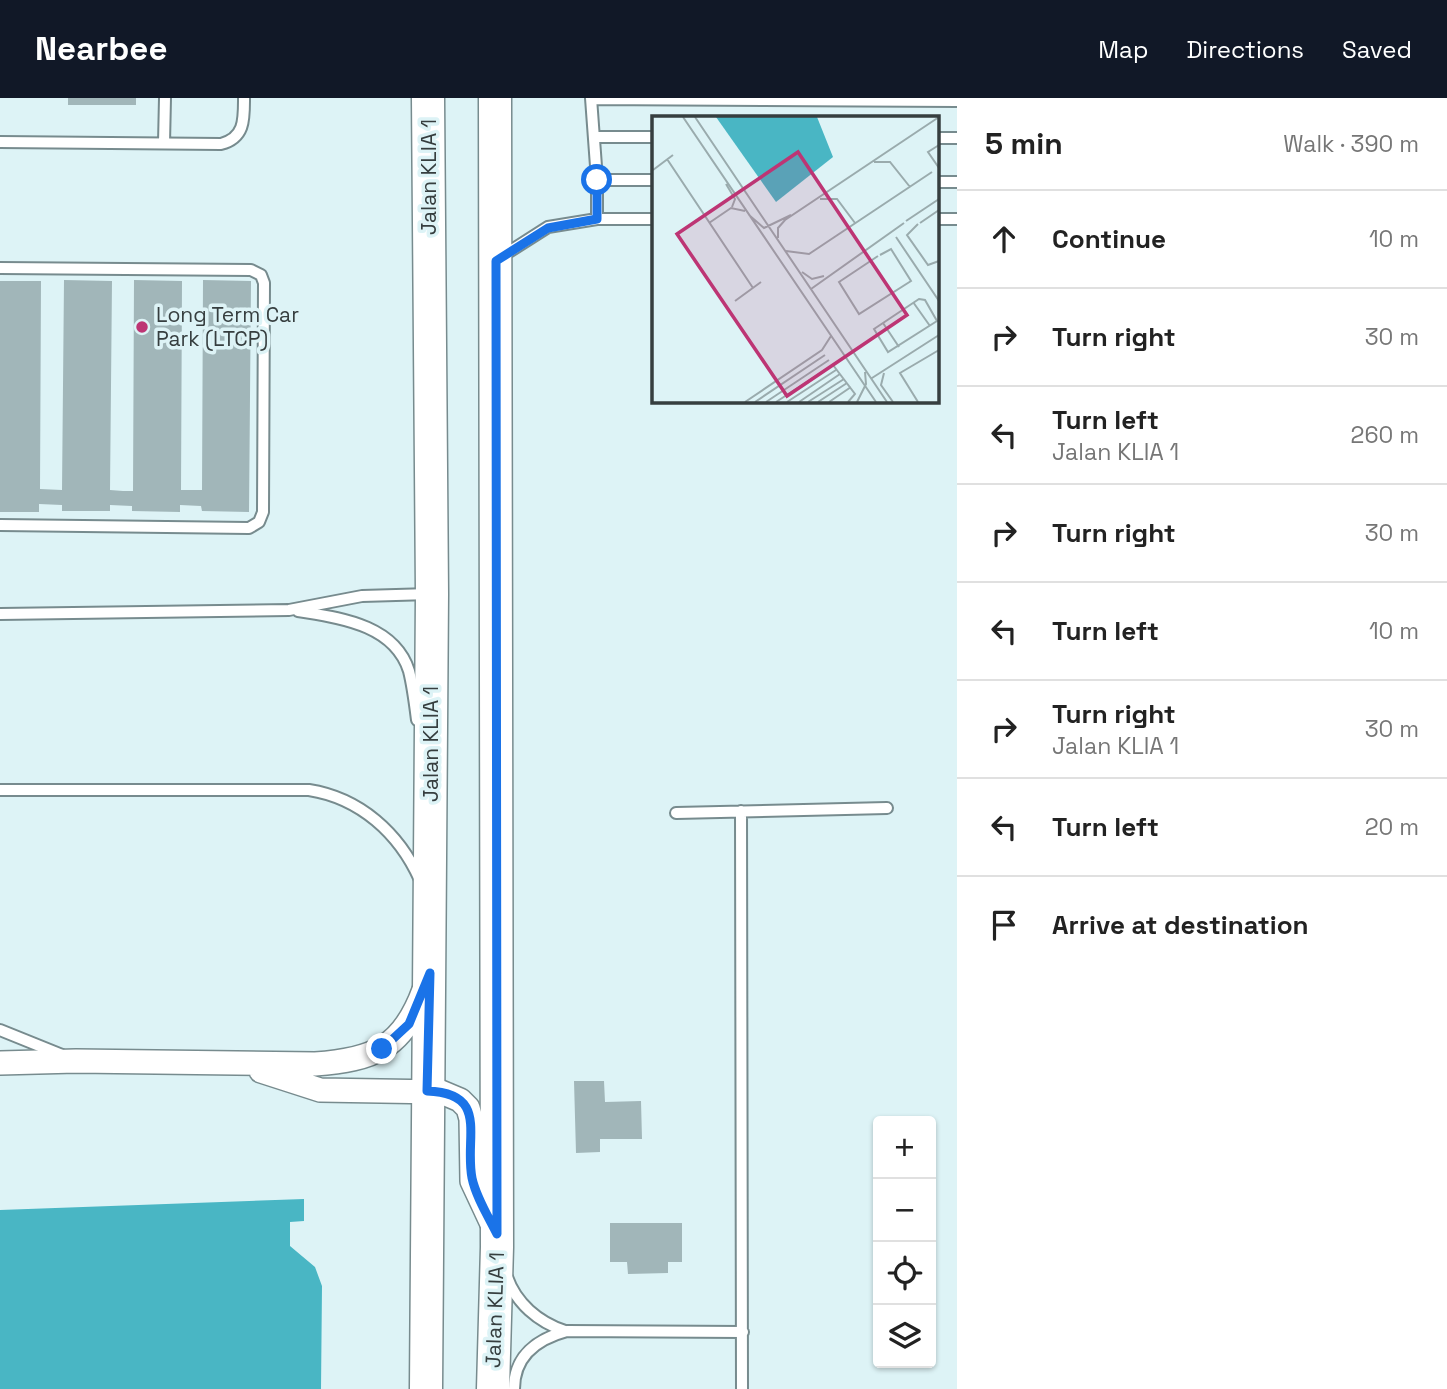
<!DOCTYPE html>
<html lang="en">
<head>
<meta charset="utf-8">
<style>
  body { margin:0; font-family:"Space Grotesk",sans-serif; background:#f2f2f2; color:#222 }
  .controls { position:absolute; right:21px; bottom:21px; display:grid; overflow:hidden; border-radius:7px; box-shadow:0 2px 5px #0004 }
  .controls button { width:63px; height:63px; display:grid; place-items:center; padding:0; border:0; border-bottom:2px solid #e0e0e0; background:#fff; color:#222; font:35px sans-serif }
  .stop { position:absolute; width:21px; height:21px; margin:-16px; border:5px solid #1a73e8; border-radius:50%; background:#fff }
  .stop.end { background:#1a73e8; border-color:#fff; box-shadow:0 2px 7px #0008 }
  .list { margin:0; padding:0; list-style:none }
  h2 { display:flex; justify-content:space-between; align-items:center; height:91px; margin:0; padding:0 28px; font-size:30px }
  h2 small { font-size:23px; font-weight:400; color:#767676 }
  .list li { display:grid; grid-template-columns:46px 1fr auto; gap:21px; align-items:center; box-sizing:border-box; height:98px; padding:0 28px; border-top:2px solid #e0e0e0 }
  .list b { display:block; font-size:26px; white-space:nowrap }
  .list p { margin:0; font-size:23px; white-space:nowrap; color:#767676 }
  .list em { font-size:23px; font-style:normal; color:#767676 }
  .icon { flex:none; width:38px; height:38px; fill:none; stroke:currentColor; stroke-width:2; stroke-linecap:round; stroke-linejoin:round }
  .map { position:relative; flex:none; width:957px; height:1291px; overflow:hidden }
  header { display:flex; align-items:center; gap:42px; box-sizing:border-box; height:98px; padding:0 35px; background:#111827; color:#fff }
  header strong { font-size:33px }
  nav { display:flex; gap:38px; margin-inline-start:auto; font-size:24px }
  main { display:flex }
  aside { flex:1; background:#fff }
  .map>svg:first-child { display:block }
  .water { fill:#49b6c4 }
  .building { fill:#a1b6b9 }
  .lines { fill:none; stroke-linecap:round; stroke-linejoin:round }
  .lane-casing { stroke:#778b8e; stroke-width:14 }
  .street-casing { stroke:#778b8e; stroke-width:26 }
  .secondary-casing { stroke:#778b8e; stroke-width:35 }
  .lane { stroke:#fff; stroke-width:10 }
  .street { stroke:#fff; stroke-width:23 }
  .secondary { stroke:#fff; stroke-width:32 }
  .route { stroke:#1a73e8; stroke-width:9 }
  .poi-dot { fill:#bd3574; stroke:#ddf3f6; stroke-width:2.5 }
  .labels { text-anchor:middle; stroke-width:7; stroke-linejoin:round; paint-order:stroke }
  .street-label { font-size:21px; fill:#363e3f; stroke:#ddf3f6 }
  .poi-label { font-size:21px; fill:#363e3f; stroke:#ddf3f6; text-anchor:start }
  .inset-road { fill:none; stroke:#9aabad; stroke-width:2 }
  .view { fill:#bd3574; fill-opacity:0.15; stroke:#bd3574; stroke-width:3.5 }
  .inset-edge { fill:none; stroke:#363e3f; stroke-width:3.5 }
</style>
</head>
<body>
<header>
<strong>Nearbee</strong>
<nav><a>Map</a><a>Directions</a><a>Saved</a></nav>
</header>
<main>
<div class="map">
<svg width="957" height="1291" viewBox="0 0 957 1291">
  <rect width="100%" height="100%" fill="#ddf3f6"/>
  <path class="water" d="M304,1101V1123L290,1124V1148L315,1169L322,1188L321,1291H0V1112Z"/>
  <path class="building" d="M68,0H136V7H68Z
    M64,182L112,183L110,392L123,393H133L134,182L182,183L181,392H202L203,182L251,183L249,414L202,413L201,408L180,407V414L132,413V408L110,407V413H62V407L39,406V414H0V183H41L40,391L62,392Z
    M574,983H604L605,1004L641,1003L642,1041H600V1054L576,1055Z
    M610,1125H682V1164H668V1175L628,1176L627,1164H610Z"/>
  <g class="lines">
    <g class="lane-casing">
      <path id="lane" d="M591,0L597,82V121
        M591,1L957,3
        M594,39H654
        M938,40H957
        M0,44L221,46C245,40 244,21 244,0
        M164,45L165,0
        M597,82H654
        M938,84H957
        M938,121H957
        M501,159L548,129L597,121H654
        M0,170L251,172L261,177L264,185L263,414L259,424L249,430L0,427
        M298,513C339,520 394,526 409,573C413,589 415,606 417,622
        M0,516L289,512L362,498L430,496
        M0,692H309C360,700 399,735 420,782
        M741,713L742,1291
        M676,715L887,710
        M0,932L62,957
        M507,1179C516,1205 538,1224 565,1233
        M514,1291C514,1258 537,1241 567,1233L743,1234"/>
    </g>
    <g class="street-casing">
      <path id="street" d="M0,965L76,963L315,966C373,962 403,950 424,892
        M261,973L320,992L441,994L460,1002L468,1010L471,1021L472,1083L494,1130"/>
    </g>
    <g class="secondary-casing">
      <path id="secondary" d="M426,1291L432,496L428,0
        M493,1291L497,1149L495,0"/>
    </g>
    <use href="#lane" class="lane"/>
    <use href="#street" class="street"/>
    <use href="#secondary" class="secondary"/>
  </g>
  <g class="lines">
    <path class="route" d="M382,951L409,926L430,875L427,993C490,995 464,1039 472,1080C476,1099 488,1118 497,1136L496,163L548,130L597,121V82"/>
  </g>
  <circle class="poi-dot" cx="142" cy="229" r="7"/>
  <g class="labels">
    <g class="street-label">
      <text transform="translate(429 79) rotate(-90)" y="7">Jalan KLIA 1</text>
      <text transform="translate(431 646) rotate(-90)" y="7">Jalan KLIA 1</text>
      <text transform="translate(495 1212) rotate(-88)" y="7">Jalan KLIA 1</text>
    </g>
    <g class="poi-label">
      <text x="156" y="224">Long Term Car<tspan x="156" dy="24">Park (LTCP)</tspan></text>
    </g>
  </g>
  <g transform="translate(652 18)">
    <rect width="287" height="287" fill="#ddf3f6"/>
    <path d="M64,1H165L181,41L124,86Z" fill="#49b6c4"/>
    <path class="inset-road" d="M31,1L224,286M43,1L235,286M287,29L276,36L287,52M15,43L101,172M222,46H238L258,71M1,54L21,39M74,68L83,83L80,91M168,83H185L203,107M97,99L112,112L139,99M254,105L287,83M57,107L79,92L93,95M268,107L287,94M266,108L255,119L276,149L287,145M244,121L287,185M126,122V112L133,104L287,1M134,135L157,138L280,56M226,140L187,166L207,198L259,165L239,133L228,139M150,156L160,163L172,160M159,173L252,107M267,183L273,184L285,205L236,236L222,213ZM83,185L109,166M261,186L278,210M231,207L247,231M181,249L203,278L196,286M232,257L229,269L241,286M220,262L287,219M93,286L170,234L179,220M103,286L173,239M114,286L177,244M124,286L181,249M135,286L184,254M147,286L188,258M156,286L192,263M166,286L195,267M177,286L199,271M205,286L214,268L213,256M266,286L248,257L287,234"/>
    <path class="view" d="M146,36L255,199L135,280L25,118Z"/>
    <rect width="287" height="287" class="inset-edge"/>
  </g>
</svg>
<div class="controls">
<button>+</button>
<button>−</button>
<button><svg class="icon" aria-label="locate" viewBox="0 0 24 24"><circle cx="12" cy="12" r="6"/><path d="M12 2v4M12 18v4M2 12h4M18 12h4"/></svg></button>
<button><svg class="icon" aria-label="layers" viewBox="0 0 24 24"><path d="M12 4l9 5-9 5-9-5zM3 14l9 5 9-5"/></svg></button>
</div>
<div class="stop" style="left:597px;top:82px"></div>
<div class="stop end" style="left:382px;top:951px"></div>
</div>
<aside>
<h2>5 min<small>Walk · 390 m</small></h2>
<ul class="list">
<li><svg class="icon" aria-label="ahead" viewBox="0 0 24 24"><path d="M12 20V5M6 11l6-6 6 6"/></svg><div><b>Continue</b></div><em>10 m</em></li>
<li><svg class="icon" aria-label="right" viewBox="0 0 24 24"><path d="M7 20v-9h11M14 6l5 5-5 5"/></svg><div><b>Turn right</b></div><em>30 m</em></li>
<li><svg class="icon" aria-label="left" viewBox="0 0 24 24"><path d="M17 20v-9H6M10 6l-5 5 5 5"/></svg><div><b>Turn left</b><p>Jalan KLIA 1</p></div><em>260 m</em></li>
<li><svg class="icon" aria-label="right" viewBox="0 0 24 24"><path d="M7 20v-9h11M14 6l5 5-5 5"/></svg><div><b>Turn right</b></div><em>30 m</em></li>
<li><svg class="icon" aria-label="left" viewBox="0 0 24 24"><path d="M17 20v-9H6M10 6l-5 5 5 5"/></svg><div><b>Turn left</b></div><em>10 m</em></li>
<li><svg class="icon" aria-label="right" viewBox="0 0 24 24"><path d="M7 20v-9h11M14 6l5 5-5 5"/></svg><div><b>Turn right</b><p>Jalan KLIA 1</p></div><em>30 m</em></li>
<li><svg class="icon" aria-label="left" viewBox="0 0 24 24"><path d="M17 20v-9H6M10 6l-5 5 5 5"/></svg><div><b>Turn left</b></div><em>20 m</em></li>
<li><svg class="icon" aria-label="arrive" viewBox="0 0 24 24"><path d="M6 21V4h12l-3 4 3 4H6"/></svg><div><b>Arrive at destination</b></div></li>
</ul>
</aside>
</main>
</body>
</html>
